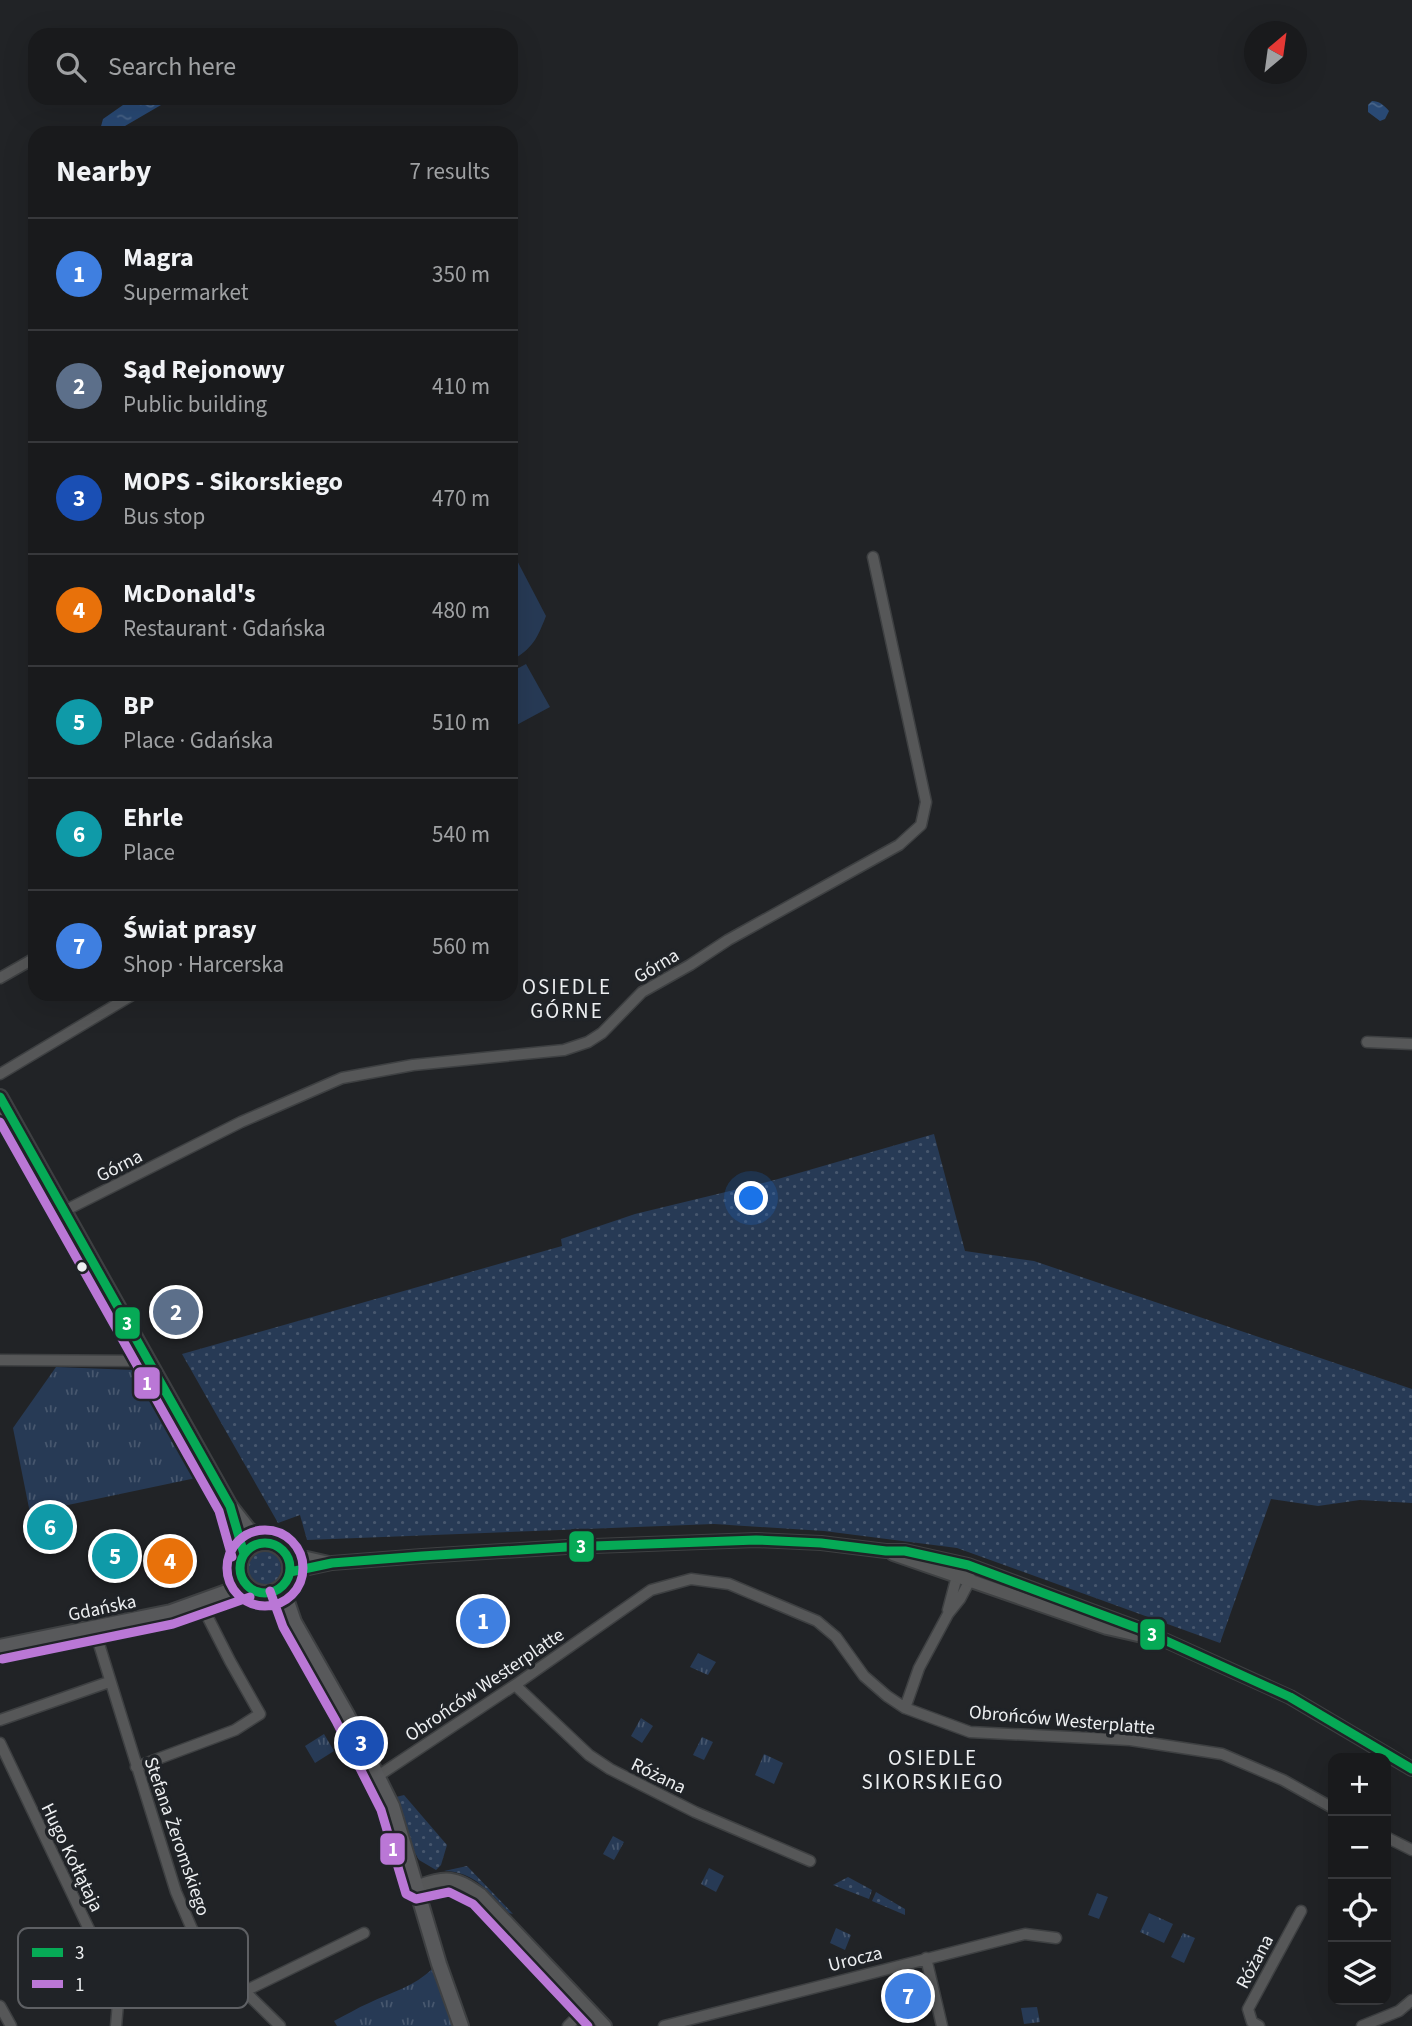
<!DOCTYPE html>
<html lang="en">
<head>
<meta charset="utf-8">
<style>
  body { margin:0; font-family:"Source Sans 3",sans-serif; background:#262729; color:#f1f3f6 }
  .controls { position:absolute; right:21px; bottom:21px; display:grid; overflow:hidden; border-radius:14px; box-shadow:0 7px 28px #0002 }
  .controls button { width:63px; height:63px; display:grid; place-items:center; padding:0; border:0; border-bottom:2px solid #37383b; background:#191a1c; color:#f1f3f6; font:35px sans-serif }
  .compass { position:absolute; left:1244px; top:21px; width:63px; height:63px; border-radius:50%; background:#191a1c; box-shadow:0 7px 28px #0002; rotate:29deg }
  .you { position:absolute; left:752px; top:1199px; width:24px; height:24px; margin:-18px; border:5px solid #fff; border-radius:50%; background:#1a73e8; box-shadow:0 0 0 10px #1a73e833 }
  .badge { display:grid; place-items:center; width:46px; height:46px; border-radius:50%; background:#a6a8aa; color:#fff; font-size:23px; font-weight:700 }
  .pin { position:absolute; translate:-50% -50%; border:4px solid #fff; box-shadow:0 2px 7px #0006 }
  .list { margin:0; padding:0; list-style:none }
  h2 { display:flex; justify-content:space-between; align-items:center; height:91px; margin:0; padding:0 28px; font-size:30px }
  h2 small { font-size:23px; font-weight:400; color:#9fa1a3 }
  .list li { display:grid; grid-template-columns:46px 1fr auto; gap:21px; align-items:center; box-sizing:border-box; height:112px; padding:0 28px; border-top:2px solid #37383b }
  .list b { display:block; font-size:26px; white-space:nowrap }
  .list p { margin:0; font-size:23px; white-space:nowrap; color:#9fa1a3 }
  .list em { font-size:23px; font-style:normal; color:#9fa1a3 }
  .icon { flex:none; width:38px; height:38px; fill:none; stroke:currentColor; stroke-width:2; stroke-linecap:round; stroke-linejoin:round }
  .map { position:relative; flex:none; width:1412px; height:2026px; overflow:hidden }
  .search { position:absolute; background:#191a1c; box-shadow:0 7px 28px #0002; left:28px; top:28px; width:490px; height:77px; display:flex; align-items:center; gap:18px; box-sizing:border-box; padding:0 24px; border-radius:21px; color:#9fa1a3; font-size:26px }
  .panel { position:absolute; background:#191a1c; box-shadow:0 7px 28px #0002; left:28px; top:126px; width:490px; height:875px; border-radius:21px }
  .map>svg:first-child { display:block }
  .grass { fill:url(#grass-dots) }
  .park { fill:url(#park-tufts) }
  .pitch { fill:#273a55 }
  .water { fill:url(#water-ripples) }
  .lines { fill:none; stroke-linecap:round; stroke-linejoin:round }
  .minor-casing { stroke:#3e4042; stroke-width:13 }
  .tertiary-casing { stroke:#3e4042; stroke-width:16 }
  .secondary-casing { stroke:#3e4042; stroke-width:18 }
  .minor { stroke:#565758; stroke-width:10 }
  .tertiary { stroke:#565758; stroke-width:12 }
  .secondary { stroke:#58595b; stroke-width:14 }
  .bus-1-casing { stroke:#202327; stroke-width:14 }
  .bus-2-casing { stroke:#202327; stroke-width:14 }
  .bus-1 { stroke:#06aa56; stroke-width:9 }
  .bus-2 { stroke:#ba77d6; stroke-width:9 }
  .bus-dot { fill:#edeff1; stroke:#202327; stroke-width:2.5 }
  .labels { text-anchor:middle; stroke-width:7; stroke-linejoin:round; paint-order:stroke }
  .street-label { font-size:19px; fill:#edeff1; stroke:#202327 }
  .neighbourhood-label { font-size:21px; letter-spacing:2px; fill:#edeff1; stroke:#202327 }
  .key { fill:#202327; stroke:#5e6064; stroke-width:2 }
  .key-label { font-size:19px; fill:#edeff1 }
  .line-badge { stroke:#202327; stroke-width:2.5 }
  .badge-label { font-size:19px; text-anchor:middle; font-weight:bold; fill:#fff }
</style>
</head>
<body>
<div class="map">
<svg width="1412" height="2026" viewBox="0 0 1412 2026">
  <defs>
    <pattern id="grass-dots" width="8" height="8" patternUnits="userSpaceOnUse" patternTransform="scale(1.75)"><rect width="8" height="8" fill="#273a55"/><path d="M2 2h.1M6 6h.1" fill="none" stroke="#47576e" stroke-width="1.8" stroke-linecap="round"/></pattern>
    <pattern id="park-tufts" width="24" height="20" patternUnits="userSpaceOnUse" patternTransform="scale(1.75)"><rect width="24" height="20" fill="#273a55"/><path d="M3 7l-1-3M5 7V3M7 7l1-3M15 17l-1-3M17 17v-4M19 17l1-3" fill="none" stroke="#47576e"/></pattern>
    <pattern id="water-ripples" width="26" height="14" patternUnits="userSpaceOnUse" patternTransform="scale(1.75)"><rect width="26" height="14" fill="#294974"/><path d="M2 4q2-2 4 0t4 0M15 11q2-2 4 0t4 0" fill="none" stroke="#486488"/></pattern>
  </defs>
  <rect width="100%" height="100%" fill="#212326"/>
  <path class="grass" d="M934,1134L965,1251L1034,1261L1412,1389V1503L1360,1500L1318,1506L1271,1499L1220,1643L957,1548L824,1531L714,1524L307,1540L300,1515L278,1523L182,1354L562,1246L561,1239L635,1214L771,1181Z
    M245 1568a18 18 0 1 1 36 0a18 18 0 1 1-36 0Z
    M404,1795L447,1845L441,1865L436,1870L419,1860L415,1853L396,1797Z
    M467,1866L468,1867L513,1914L509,1913C490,1893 474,1871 444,1871Z
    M848,1877L872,1890L869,1899L833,1885Z
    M876,1892L905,1909V1915L872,1901Z"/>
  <path class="park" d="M56,1367L134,1370L196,1478L30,1513L13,1428Z
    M698,1653L716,1662L708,1675L690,1667Z
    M641,1718L653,1726L642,1743L631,1736Z
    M324,1734L334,1751L315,1763L305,1746Z
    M702,1737L713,1742L704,1760L693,1755Z
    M764,1754L783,1763L774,1784L755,1775Z
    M613,1836L624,1842L614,1860L603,1854Z
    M709,1868L724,1876L716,1892L701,1884Z
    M1149,1913L1173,1924L1164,1943L1140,1932Z
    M836,1928L851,1935L845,1950L830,1943Z
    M1183,1933L1195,1938L1184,1963L1171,1957Z
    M433,1968L453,2026H337L334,2021C346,2015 357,2008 369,2003C392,1992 414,1987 433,1968Z
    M1037,2007L1040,2022L1024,2024L1021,2008Z"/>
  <path class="pitch" d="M511,549L546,616C537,639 533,648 511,661Z
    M526,664L550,707L511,728V672Z
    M1097,1893L1108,1897L1099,1919L1088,1915Z"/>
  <path class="water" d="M133,98H173L113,133H102L100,130L103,119Z
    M1372,101C1379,101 1384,105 1389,111L1385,119L1380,121L1368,112V105Z"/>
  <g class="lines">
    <g class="minor-casing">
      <path id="minor" d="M0,978L35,958
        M1367,1042L1412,1044
        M0,1074L134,994
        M0,1119L9,1113
        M64,1211L241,1122L342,1078L413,1065L564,1050L588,1042L602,1033L642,992L690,965L728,940L899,845L921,825L926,802L873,557
        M0,1360L148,1361
        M948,1610L957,1576L960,1572
        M94,1628L176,1892L192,1929L218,1965L280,2026
        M515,1685L589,1755L610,1769L695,1812L810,1861
        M905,1708L919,1668L948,1614L960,1599L970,1580L968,1565
        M0,1720L109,1682
        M0,1743L119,1992L116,2026
        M136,1767L235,1730L260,1714L230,1661L200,1602
        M378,1776L515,1685L651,1590L691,1579L729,1584L817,1621L836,1637L864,1676L887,1696L905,1708L970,1732L1130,1740L1222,1754L1283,1780L1333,1808
        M1386,1837L1412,1850
        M926,1958L942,2026
        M243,1992L364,1933
        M0,2006L11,2026
        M568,2026L587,2007
        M664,2026L1025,1934L1056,1938
        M1259,2026L1252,2022L1248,2009L1301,1911
        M1362,2026L1399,2011L1412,2000"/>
    </g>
    <g class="tertiary-casing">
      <path id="tertiary" d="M893,1554L1107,1628L1151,1638
        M288,1557L307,1558L329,1563
        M290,1572L332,1563L422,1556L567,1547L756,1540L821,1543L886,1551H905L968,1565L1140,1629L1290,1697L1412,1769
        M416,1887C447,1876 454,1876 481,1895L605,2026"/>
    </g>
    <g class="secondary-casing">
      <path id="secondary" d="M0,1097L230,1506L248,1529L265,1543
        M232,1514L244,1554
        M240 1568a25 25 0 1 1 50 0a25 25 0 1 1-50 0Z
        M282,1587L294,1622L347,1715L392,1806L439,1964L461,2026
        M0,1647L171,1612L246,1585"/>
    </g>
    <use href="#minor" class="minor"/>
    <use href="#tertiary" class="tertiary"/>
    <use href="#secondary" class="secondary"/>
    <g class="bus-1-casing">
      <path id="bus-1" d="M0,1097L230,1506L244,1554
        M240 1568a25 25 0 1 1 50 0a25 25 0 1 1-50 0Z
        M290,1572L332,1563L422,1556L567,1547L756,1540L821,1543L886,1551H905L968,1565L1140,1629L1290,1697L1412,1769"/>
    </g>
    <g class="bus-2-casing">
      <path id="bus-2" d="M0,1122L219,1511L232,1557
        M227 1568a38 38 0 1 1 76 0a38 38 0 1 1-76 0Z
        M270,1591L283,1627L336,1721L381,1810L406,1894L416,1899L449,1892L473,1904L588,2026
        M2,1659L173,1624L250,1597"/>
    </g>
    <use href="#bus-1" class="bus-1"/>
    <use href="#bus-2" class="bus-2"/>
  </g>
  <circle class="bus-dot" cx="82" cy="1267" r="6"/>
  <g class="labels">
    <g class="street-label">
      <text transform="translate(656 965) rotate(-31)" y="7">Górna</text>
      <text transform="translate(119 1165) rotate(-27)" y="7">Górna</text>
      <text transform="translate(102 1607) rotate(-12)" y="7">Gdańska</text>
      <text transform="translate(484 1684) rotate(-34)" y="7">Obrońców Westerplatte</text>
      <text transform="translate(1062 1719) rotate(5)" y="7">Obrońców Westerplatte</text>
      <text transform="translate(659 1775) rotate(26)" y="7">Różana</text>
      <text transform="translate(178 1836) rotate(71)" y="7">Stefana Żeromskiego</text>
      <text transform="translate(73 1857) rotate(64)" y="7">Hugo Kołłątaja</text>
      <text transform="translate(855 1958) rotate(-14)" y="7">Urocza</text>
      <text transform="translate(1254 1961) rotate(-62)" y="7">Różana</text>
    </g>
    <g class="neighbourhood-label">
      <text x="567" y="994">OSIEDLE<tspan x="567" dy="24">GÓRNE</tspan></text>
      <text x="933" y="1765">OSIEDLE<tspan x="933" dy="24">SIKORSKIEGO</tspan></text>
    </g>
  </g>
  <rect x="18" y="1928" width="230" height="80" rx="10" class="key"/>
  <rect x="32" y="1948" width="31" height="9" fill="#06aa56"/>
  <rect x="32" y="1980" width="31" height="8" fill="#ba77d6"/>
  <g class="key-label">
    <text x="75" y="1959">3</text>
    <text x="75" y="1991">1</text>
  </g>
  <g class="line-badge">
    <rect x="114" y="1306" width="27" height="34" rx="7" fill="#06aa56"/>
    <rect x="133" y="1366" width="28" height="34" rx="7" fill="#ba77d6"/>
    <rect x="568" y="1530" width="27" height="33" rx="7" fill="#06aa56"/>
    <rect x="1139" y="1618" width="27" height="33" rx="7" fill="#06aa56"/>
    <rect x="379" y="1832" width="27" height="34" rx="7" fill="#ba77d6"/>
  </g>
  <g class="badge-label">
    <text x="127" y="1330">3</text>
    <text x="147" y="1390">1</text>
    <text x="581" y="1553">3</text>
    <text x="1152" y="1641">3</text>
    <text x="393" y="1856">1</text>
  </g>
</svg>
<div class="controls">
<button>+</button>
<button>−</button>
<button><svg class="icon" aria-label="locate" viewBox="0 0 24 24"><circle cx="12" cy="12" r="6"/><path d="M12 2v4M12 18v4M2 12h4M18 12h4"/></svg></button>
<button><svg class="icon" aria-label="layers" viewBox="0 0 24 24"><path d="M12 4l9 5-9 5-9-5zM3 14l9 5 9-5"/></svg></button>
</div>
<svg class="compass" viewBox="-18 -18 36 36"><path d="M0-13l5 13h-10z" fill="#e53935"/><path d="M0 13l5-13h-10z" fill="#9fa1a3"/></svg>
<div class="you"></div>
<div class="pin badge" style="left:483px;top:1621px;background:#3f7fe0">1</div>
<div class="pin badge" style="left:176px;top:1312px;background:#5c6f8a">2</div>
<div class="pin badge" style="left:361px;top:1743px;background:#1a4fb4">3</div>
<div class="pin badge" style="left:170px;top:1561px;background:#e8710a">4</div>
<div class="pin badge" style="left:115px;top:1556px;background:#0f9aa8">5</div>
<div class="pin badge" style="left:50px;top:1527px;background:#0f9aa8">6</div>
<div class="pin badge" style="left:908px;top:1996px;background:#3f7fe0">7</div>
<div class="search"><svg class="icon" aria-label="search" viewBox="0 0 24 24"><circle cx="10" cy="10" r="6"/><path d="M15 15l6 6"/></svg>Search here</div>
<section class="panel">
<h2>Nearby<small>7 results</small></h2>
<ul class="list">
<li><span class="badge" style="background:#3f7fe0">1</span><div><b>Magra</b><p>Supermarket</p></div><em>350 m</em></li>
<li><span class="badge" style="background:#5c6f8a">2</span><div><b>Sąd Rejonowy</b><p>Public building</p></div><em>410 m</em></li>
<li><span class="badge" style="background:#1a4fb4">3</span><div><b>MOPS - Sikorskiego</b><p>Bus stop</p></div><em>470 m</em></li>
<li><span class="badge" style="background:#e8710a">4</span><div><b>McDonald's</b><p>Restaurant · Gdańska</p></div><em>480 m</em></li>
<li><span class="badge" style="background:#0f9aa8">5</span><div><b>BP</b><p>Place · Gdańska</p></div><em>510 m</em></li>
<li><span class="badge" style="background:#0f9aa8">6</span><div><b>Ehrle</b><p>Place</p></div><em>540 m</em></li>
<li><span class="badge" style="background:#3f7fe0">7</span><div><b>Świat prasy</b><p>Shop · Harcerska</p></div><em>560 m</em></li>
</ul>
</section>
</div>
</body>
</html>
